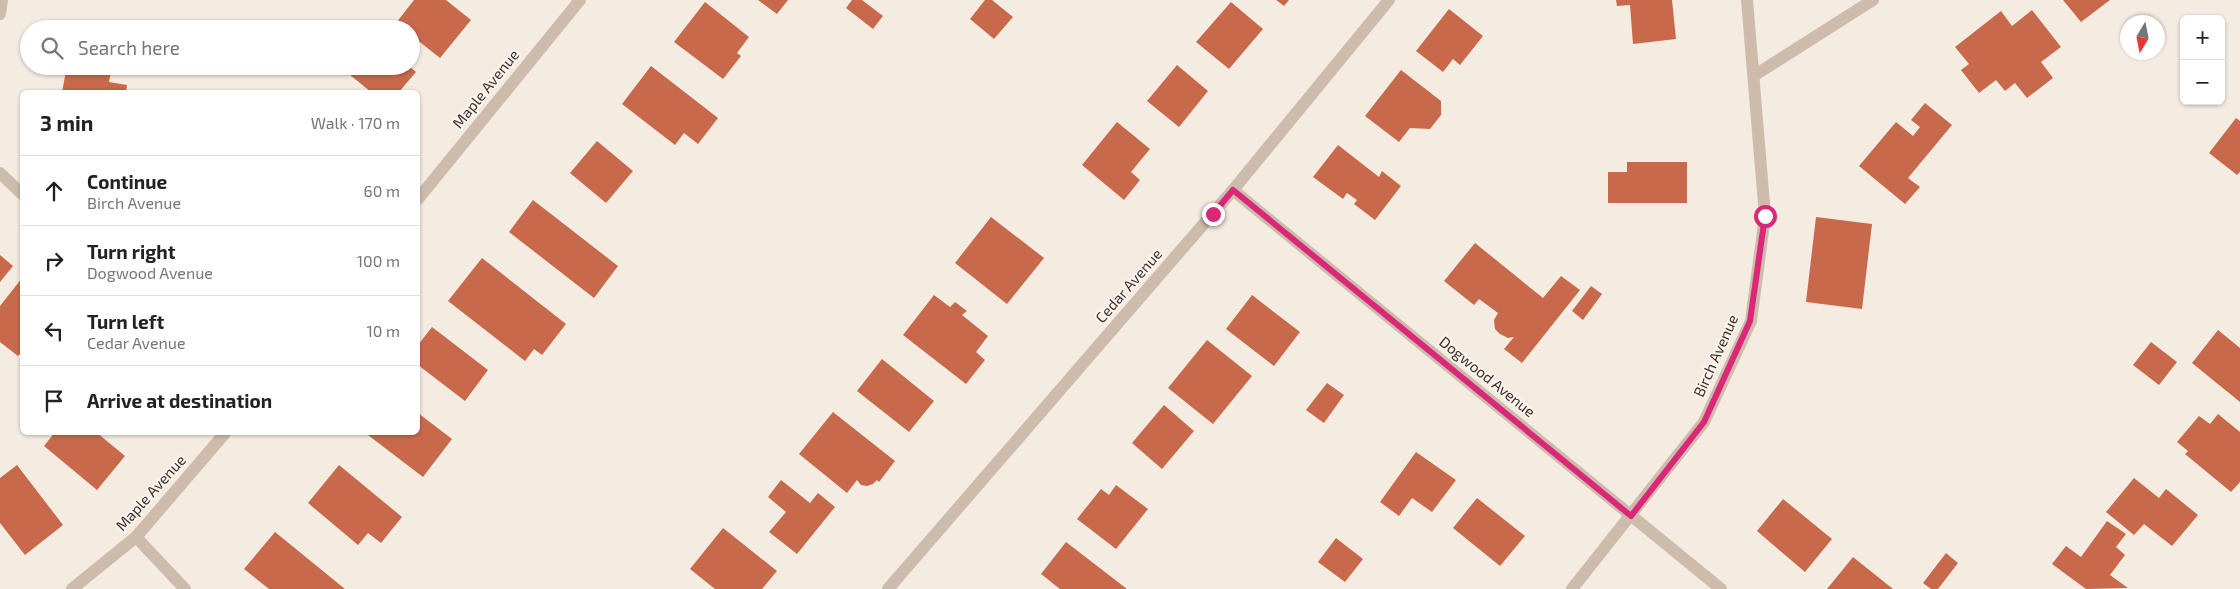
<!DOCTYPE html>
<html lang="en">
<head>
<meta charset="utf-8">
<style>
  body { margin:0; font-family:"Exo 2",sans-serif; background:#f2f2f2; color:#222 }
  .controls { position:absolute; right:15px; top:15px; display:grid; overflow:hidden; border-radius:8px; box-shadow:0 1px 4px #0004 }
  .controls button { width:45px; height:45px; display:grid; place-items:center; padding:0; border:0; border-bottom:1px solid #e0e0e0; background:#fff; color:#222; font:25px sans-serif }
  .compass { position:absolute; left:2120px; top:15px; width:45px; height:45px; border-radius:50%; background:#fff; box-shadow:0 1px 4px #0004; rotate:190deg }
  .stop { position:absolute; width:15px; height:15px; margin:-11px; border:4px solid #db2777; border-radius:50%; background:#fff }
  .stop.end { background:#db2777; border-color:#fff; box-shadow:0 1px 5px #0008 }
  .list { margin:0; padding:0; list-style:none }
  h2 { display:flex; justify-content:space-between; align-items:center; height:65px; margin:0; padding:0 20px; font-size:21px }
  h2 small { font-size:16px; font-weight:400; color:#767676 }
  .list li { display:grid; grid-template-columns:32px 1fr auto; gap:15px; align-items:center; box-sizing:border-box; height:70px; padding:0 20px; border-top:1px solid #e0e0e0 }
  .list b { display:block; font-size:19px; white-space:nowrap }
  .list p { margin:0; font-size:16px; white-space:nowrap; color:#767676 }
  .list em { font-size:16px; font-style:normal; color:#767676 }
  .icon { flex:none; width:28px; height:28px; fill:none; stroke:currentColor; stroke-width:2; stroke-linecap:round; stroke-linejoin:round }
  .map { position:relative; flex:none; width:2240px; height:589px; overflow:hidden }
  .search { position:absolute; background:#fff; box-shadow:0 1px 4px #0004; left:20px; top:20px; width:400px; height:55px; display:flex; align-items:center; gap:12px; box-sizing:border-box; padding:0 18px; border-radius:28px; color:#767676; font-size:19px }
  .panel { position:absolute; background:#fff; box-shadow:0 1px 4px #0004; left:20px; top:90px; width:400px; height:345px; border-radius:8px }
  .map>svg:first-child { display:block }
  .building { fill:#c8694b }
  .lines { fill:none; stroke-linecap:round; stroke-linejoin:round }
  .street { stroke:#cdbbac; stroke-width:12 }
  .route { stroke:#db2777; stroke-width:6 }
  .labels { text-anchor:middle; stroke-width:4; stroke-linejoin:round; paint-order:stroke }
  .street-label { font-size:15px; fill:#3b302b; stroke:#fbf5ee }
</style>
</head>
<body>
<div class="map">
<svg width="2240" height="589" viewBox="0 0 2240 589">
  <rect width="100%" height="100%" fill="#f4ebe1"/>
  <path class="building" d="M414,0H446L471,20L440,58L411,35V29H403L396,23Z
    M758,0H788L777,14Z
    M852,0H862L883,16L873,29L846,8Z
    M985,0H992L1013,17L994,39L970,19Z
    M1276,0H1289L1284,6Z
    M1616,0H1672L1676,39L1633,44L1630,5L1617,6Z
    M2063,0H2110L2081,22Z
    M705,2L749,37L737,53L741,56L723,79L674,42Z
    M1231,2L1263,29L1229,69L1196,42Z
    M1449,9L1483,36L1460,65L1453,59L1443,72L1416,51Z
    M2032,10L2061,47L2041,62L2053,78L2027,98L2015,83L2005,91L1996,80L1979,93L1961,70L1969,64L1955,47L2001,11L2012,26Z
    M1177,65L1208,91L1179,127L1147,101Z
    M67,66H112L109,82L127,85L126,92H62Z
    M339,66H409L416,72L399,92H371Z
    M651,66L718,118L698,144L684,133L675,145L622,104Z
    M1401,70L1441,101V115L1430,129L1410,128L1399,142L1365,116Z
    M1925,103L1952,125L1908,178L1920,187L1905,204L1859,166L1896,122L1913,136L1920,127L1911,120Z
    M2236,118L2240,121V172L2237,175L2209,153Z
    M1117,122L1150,149L1131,172L1140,180L1124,200L1082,165Z
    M597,141L633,171L606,203L570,173Z
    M1338,145L1379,177L1382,171L1401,186L1375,220L1354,204L1357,200L1347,193L1343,199L1313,177Z
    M1627,162H1687V203H1608V172H1627Z
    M533,200L618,266L594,298L509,232Z
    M991,217L1044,258L1007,304L955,263Z
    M1816,217L1872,224L1862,309L1806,302Z
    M1475,243L1543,298L1561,276L1580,290L1522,363L1504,349L1514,337L1508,338L1500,334L1495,329L1494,320L1498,313L1479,299L1474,305L1444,281Z
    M0,255L13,266L0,282Z
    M482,258L566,324L542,355L534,349L525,361L448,301Z
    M22,278V351L18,356L0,342V306Z
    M1591,286L1602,294L1583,320L1572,311Z
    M934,295L950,307L955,302L967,311L962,315L988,336L976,352L985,360L966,384L903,335Z
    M1252,295L1300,332L1274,366L1226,329Z
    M432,327L488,370L465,401L418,365V345Z
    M2218,330L2240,348V402L2192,363Z
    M1207,340L1252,376L1213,424L1168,388Z
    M2151,342L2177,362L2159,385L2133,365Z
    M882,359L934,401L909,432L857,391Z
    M1327,383L1344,395L1324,423L1306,410Z
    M1164,405L1194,431L1162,469L1132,443Z
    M833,412L895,461L879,482L877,480L873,484L867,486L861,485L857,480L847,493L799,454Z
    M418,413L452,439L423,477L364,432H418Z
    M2218,414L2240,432V482L2231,492L2185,454L2188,451L2177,442L2199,416L2210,424Z
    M55,432H96L125,456L97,490L44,446Z
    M1416,452L1456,480L1432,512L1412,498L1399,516L1380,502Z
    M17,465L63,525L25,555L0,523V478Z
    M339,465L402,517L381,543L368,533L358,545L308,503Z
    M2134,478L2159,498L2166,489L2198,515L2172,546L2144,524L2134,535L2106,512Z
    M781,480L810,503L818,493L835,507L797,554L769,532L786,512L768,497Z
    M1116,485L1148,509L1116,549L1077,519L1101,489L1109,495Z
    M1477,498L1525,536L1500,566L1453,528Z
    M1783,499L1832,539L1805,572L1757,531Z
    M2107,521L2126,534L2116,547L2125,555L2110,575L2128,588L2086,589L2052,564L2066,546L2081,557Z
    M723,528L777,571L762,589H715L690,569Z
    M275,532L345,589H269L244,569Z
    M1336,538L1363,559L1345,582L1318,562Z
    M1066,542L1127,589H1060L1041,574Z
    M1946,553L1958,563L1938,589H1931L1923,583Z
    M1853,557L1893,589H1827Z"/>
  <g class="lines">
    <path class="street" d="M0,14L2,0
      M1755,75L1873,0
      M0,173L22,194
      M1233,190L1721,589
      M418,199L580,0
      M136,537L185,589
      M72,589L136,537L226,432
      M888,589L1233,190L1389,0
      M1572,589L1704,422L1751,321L1765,216L1747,0"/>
  </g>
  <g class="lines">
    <path class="route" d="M1213,214L1233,190L1631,516L1704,422L1750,321L1765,216"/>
  </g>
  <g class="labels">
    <g class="street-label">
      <text transform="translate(486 89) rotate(-51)" y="5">Maple Avenue</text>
      <text transform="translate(1129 286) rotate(-49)" y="5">Cedar Avenue</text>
      <text transform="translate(1716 356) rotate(-66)" y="5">Birch Avenue</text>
      <text transform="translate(1487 377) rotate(39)" y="5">Dogwood Avenue</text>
      <text transform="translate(151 493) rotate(-48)" y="5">Maple Avenue</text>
    </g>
  </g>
</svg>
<div class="controls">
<button>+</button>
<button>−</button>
</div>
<svg class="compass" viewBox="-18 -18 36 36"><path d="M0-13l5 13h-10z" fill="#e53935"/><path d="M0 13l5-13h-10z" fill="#767676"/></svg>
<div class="stop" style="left:1765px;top:216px"></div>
<div class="stop end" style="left:1213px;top:214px"></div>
<div class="search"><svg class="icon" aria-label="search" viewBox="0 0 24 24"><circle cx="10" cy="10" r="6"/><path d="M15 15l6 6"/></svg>Search here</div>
<section class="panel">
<h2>3 min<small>Walk · 170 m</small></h2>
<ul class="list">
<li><svg class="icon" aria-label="ahead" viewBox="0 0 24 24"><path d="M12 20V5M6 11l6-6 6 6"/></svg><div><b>Continue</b><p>Birch Avenue</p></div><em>60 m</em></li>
<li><svg class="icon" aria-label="right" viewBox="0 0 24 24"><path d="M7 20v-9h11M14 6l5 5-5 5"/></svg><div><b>Turn right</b><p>Dogwood Avenue</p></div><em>100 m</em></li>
<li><svg class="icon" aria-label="left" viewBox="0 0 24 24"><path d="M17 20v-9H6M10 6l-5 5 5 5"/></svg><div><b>Turn left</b><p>Cedar Avenue</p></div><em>10 m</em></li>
<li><svg class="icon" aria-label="arrive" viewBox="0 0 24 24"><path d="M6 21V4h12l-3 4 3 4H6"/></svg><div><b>Arrive at destination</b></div></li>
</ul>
</section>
</div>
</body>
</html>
